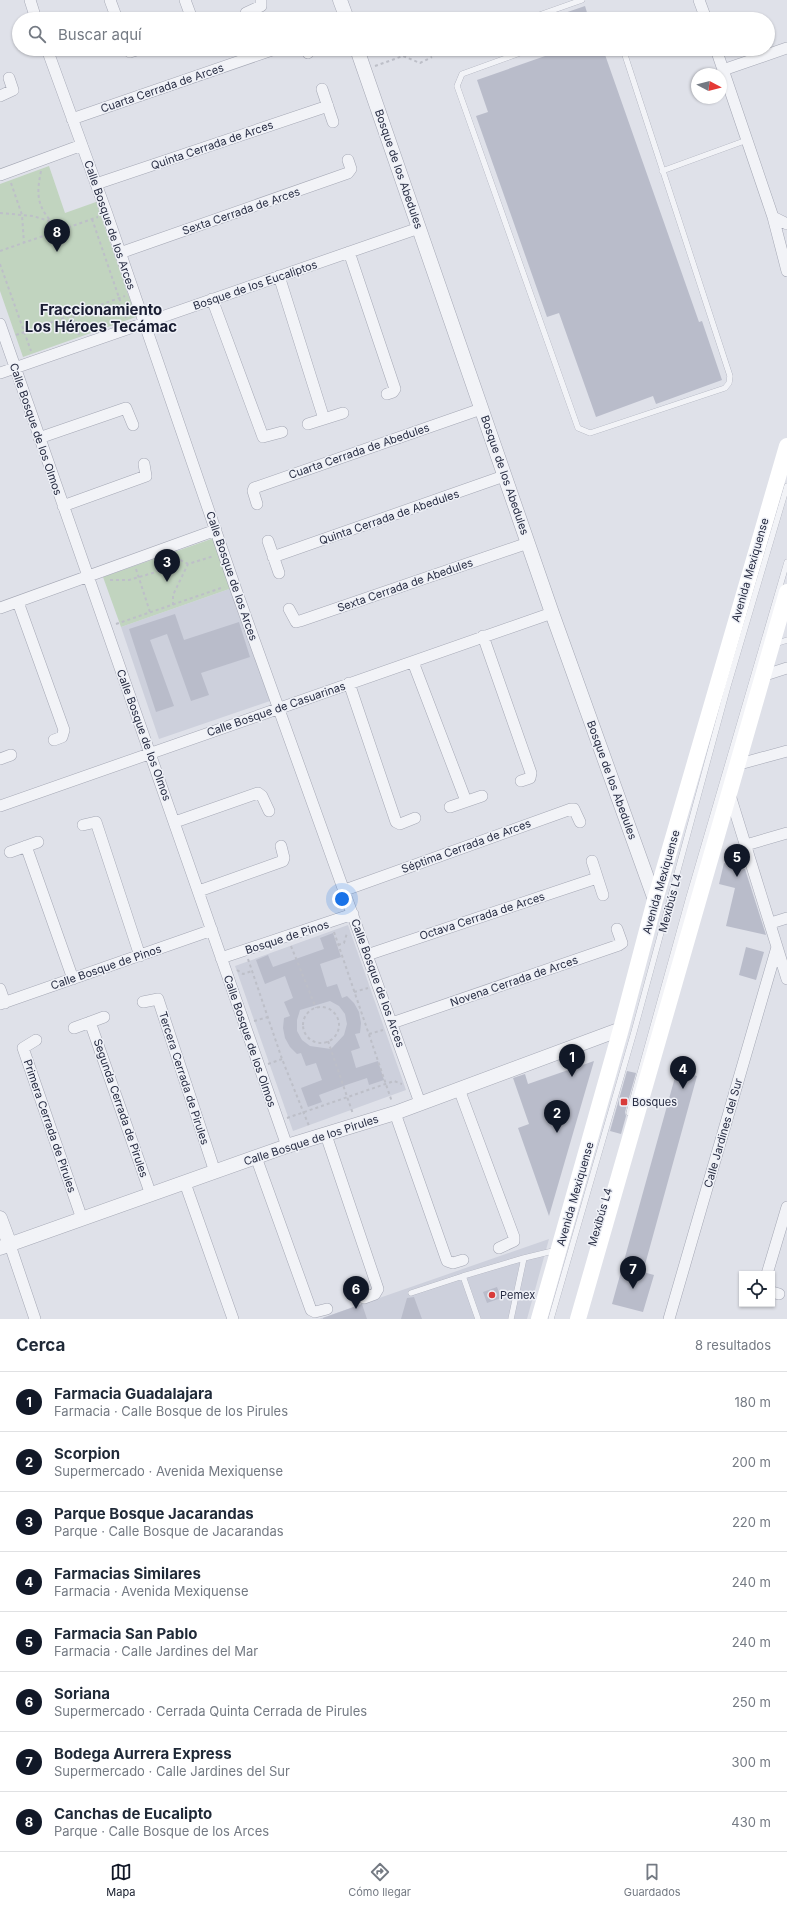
<!DOCTYPE html>
<html lang="es">
<head>
<meta charset="utf-8">
<style>
  body { margin:0; font-family:Inter,sans-serif; background:#f6f6f7; color:#1f2937 }
  .controls { position:absolute; right:12px; bottom:12px; display:grid; overflow:hidden; border-radius:0px; box-shadow:0 1px 3px #0004 }
  .controls button { width:36px; height:36px; display:grid; place-items:center; padding:0; border:0; border-bottom:1px solid #e0e1e3; background:#fff; color:#1f2937; font:20px sans-serif }
  .compass { position:absolute; left:691px; top:68px; width:36px; height:36px; border-radius:50%; background:#fff; box-shadow:0 1px 3px #0004; rotate:97deg }
  .you { position:absolute; left:342px; top:899px; width:14px; height:14px; margin:-10px; border:3px solid #fff; border-radius:50%; background:#1a73e8; box-shadow:0 0 0 6px #1a73e833 }
  .badge { display:grid; place-items:center; width:26px; height:26px; border-radius:50%; background:#111827; color:#fff; font-size:13px; font-weight:700 }
  .pin { position:absolute; translate:-50% -33px; filter:drop-shadow(0 1px 2px #0008) }
  .pin::after { content:''; position:absolute; top:21px; width:14px; height:12px; background:inherit; clip-path:polygon(0 0,100% 0,50% 100%) }
  .list { margin:0; padding:0; list-style:none }
  h2 { display:flex; justify-content:space-between; align-items:center; height:52px; margin:0; padding:0 16px; font-size:17px }
  h2 small { font-size:13px; font-weight:400; color:#747a83 }
  .list li { display:grid; grid-template-columns:26px 1fr auto; gap:12px; align-items:center; box-sizing:border-box; height:60px; padding:0 16px; border-top:1px solid #e0e1e3 }
  .list b { display:block; font-size:15px; white-space:nowrap }
  .list p { margin:0; font-size:13px; white-space:nowrap; color:#747a83 }
  .list em { font-size:13px; font-style:normal; color:#747a83 }
  .icon { flex:none; width:22px; height:22px; fill:none; stroke:currentColor; stroke-width:2; stroke-linecap:round; stroke-linejoin:round }
  .map { position:relative; flex:none; width:787px; height:1319px; overflow:hidden }
  .search { position:absolute; background:#fff; box-shadow:0 1px 3px #0004; left:12px; right:12px; top:12px; height:44px; display:flex; align-items:center; gap:10px; box-sizing:border-box; padding:0 14px; border-radius:22px; color:#747a83; font-size:15px }
  .sheet { height:532px; background:#fff }
  nav { display:flex; justify-content:space-around; align-items:center; box-sizing:border-box; height:56px; border-top:1px solid #e0e1e3; background:#fff; font-size:11px; color:#747a83 }
  nav a { display:grid; justify-items:center; gap:2px }
  nav .on { color:#111827 }
  .map>svg:first-child { display:block }
  .built { fill:#cdd0dc }
  .green { fill:#c1d4bf }
  .building { fill:#b9bcca; fill-rule:evenodd }
  .lines { fill:none; stroke-linecap:round; stroke-linejoin:round }
  .service-casing { stroke:#a4a7b4; stroke-width:6 }
  .minor-casing { stroke:#a4a7b4; stroke-width:12 }
  .tertiary-casing { stroke:#a4a7b4; stroke-width:15 }
  .path { stroke:#bdbfc8; stroke-width:2; stroke-dasharray:3 3; stroke-linecap:butt }
  .service { stroke:#f2f3f7; stroke-width:5.5 }
  .minor { stroke:#f2f3f7; stroke-width:11 }
  .tertiary { stroke:#f2f3f7; stroke-width:14 }
  .secondary { stroke:#fff; stroke-width:16 }
  .poi-dot { fill:#d83b3a; stroke:#eff1f7; stroke-width:1.5 }
  .labels { text-anchor:middle; stroke-width:3; stroke-linejoin:round; paint-order:stroke }
  .street-label { font-size:11px; fill:#272c42; stroke:#eff1f7 }
  .poi-label { font-size:11px; fill:#272c42; stroke:#eff1f7; text-anchor:start }
  .district-label { font-size:15px; font-weight:bold; fill:#191d32; stroke:#eff1f7 }
</style>
</head>
<body>
<div class="map">
<svg width="787" height="1319" viewBox="0 0 787 1319">
  <rect width="100%" height="100%" fill="#dfe1e9"/>
  <path class="built" d="M232,588L270,701L159,739L121,627Z
    M348,925L406,1090L293,1131L235,966Z
    M549,1239L527,1319H319L362,1304Z"/>
  <path class="green" d="M49,166L65,213L96,202L136,317L23,357L0,291V184Z
    M214,538L232,588L121,627L103,577Z"/>
  <path class="building" d="M585,6L589,19H551L550,18Z
    M565,49H603L699,322L702,321L722,380L656,404L653,396L596,417L559,313L547,317L476,116L488,112L477,80Z
    M175,614L184,640L239,622L250,657L201,673L209,695L191,701L167,634L150,640L174,706L156,712L129,629Z
    M724,863L745,869L766,935L726,926L735,888L719,884Z
    M333,933L341,957L320,964L327,987L337,984L342,998L347,996L354,1003L359,1012L361,1023L360,1033L355,1034L360,1048L351,1051L356,1068L378,1061L384,1080L369,1085L367,1078L349,1084L319,1095L322,1102L308,1107L301,1088L322,1080L316,1063L306,1066L301,1053L297,1054L290,1047L285,1038L283,1028L284,1018L290,1016L284,1002L293,998L285,976L265,984L256,960L268,955L273,967L324,949L320,938ZM330,1001L339,1006L345,1014L347,1024L344,1035L331,1049L310,1046L302,1040L297,1031V1020L300,1010Z
    M746,947L764,952L756,980L739,975Z
    M594,1061L549,1216L518,1128L529,1124L513,1078L525,1074L528,1084Z
    M677,1070L697,1076L643,1272L654,1275L643,1312L612,1304Z
    M627,1071L636,1073L625,1112L626,1116L621,1134L610,1131Z
    M497,1287L501,1298L487,1303L483,1292Z
    M414,1297L422,1319H401L407,1298Z
    M362,1304L367,1319H323V1318Z"/>
  <g class="lines">
    <g class="service-casing">
      <path id="service" d="M528,19L582,0
        M531,49L462,74L457,86L578,428L590,433L725,388L729,383L730,376L623,49
        M437,51L442,49
        M662,171L747,140
        M775,644L787,640
        M629,1113L689,897L787,562
        M411,1293L463,1276
        M478,1319L463,1276L524,1258
        M511,1319L524,1258L557,1250
        M551,1319L634,1032L728,686L787,486"/>
    </g>
    <g class="minor-casing">
      <path id="minor" d="M30,0L36,19
        M110,0L117,19
        M185,0L192,19
        M699,0L706,19
        M246,13L261,6V0
        M47,49L107,214L234,584L420,1103
        M127,49L130,52L140,49
        M307,49L308,53
        M716,49L773,217L787,271
        M723,70L787,48
        M322,89L333,122
        M0,96L13,90L9,78
        M72,119L275,49
        M0,175L82,145
        M96,184L328,106
        M773,217L787,224
        M349,252L395,389L393,392L387,394
        M120,253L348,173L351,169L348,160
        M279,276L324,419
        M212,299L263,437L282,432
        M0,324L287,1146
        M0,373L419,228
        M308,424L343,413
        M39,438L126,408L133,425
        M257,504L253,491L254,488L481,409
        M63,506L146,476L144,464
        M268,541L279,573
        M273,557L504,476
        M18,602L64,730L62,737L54,740
        M0,608L216,530
        M289,609L296,622L300,621L528,543
        M483,636L531,773L530,778L521,781
        M413,662L466,801
        M762,676L787,668
        M349,683L396,822L400,824L415,818
        M0,759L11,755
        M736,765L787,751
        M729,792L787,979
        M0,806L552,613
        M450,807L482,796
        M175,822L258,793L262,796L269,811
        M83,825L96,822L140,956
        M746,845L787,833
        M26,846L73,979
        M10,852L38,842
        M592,861L603,895
        M345,890L571,809H574L580,822
        M199,891L283,861L284,858L281,846
        M771,923L787,918
        M367,955L597,878
        M221,958L353,914
        M0,989L5,1003
        M143,1002L158,999L215,1172
        M0,1004L212,930
        M90,1022L151,1195
        M392,1023L619,945L622,943L617,929
        M74,1028L104,1017
        M36,1040L23,1048L82,1219
        M459,1089L514,1237V1241L499,1248
        M395,1113L447,1261L453,1263L463,1260
        M326,1135L378,1289L375,1294L364,1298
        M256,1157L311,1310L315,1312L327,1309
        M185,1183L233,1319
        M10,1245L35,1319
        M767,1274L787,1207
        M772,1292L779,1294
        M669,1319L777,947"/>
    </g>
    <g class="tertiary-casing">
      <path id="tertiary" d="M340,0L347,19
        M357,49L552,613L655,900
        M0,1218L10,1245
        M0,1248L287,1146L395,1113L621,1029"/>
    </g>
    <path class="path" d="M375,66L403,56L420,63L432,57
      M41,171C37,191 36,204 50,220
      M11,183L22,215L24,243
      M0,213L33,216L69,227
      M92,219L126,318
      M0,251L98,217
      M0,264L31,351
      M73,315L79,335
      M16,335L125,296
      M175,557L188,564
      M136,569L150,612
      M110,580H129L156,572L167,560
      M173,605V595L188,564L214,556
      M116,624L224,587
      M334,932L392,1102
      M338,945L344,943L347,933
      M291,946L316,1008
      M248,959L282,1059L309,1126
      M237,970L243,974L252,971
      M354,992L368,988
      M303 1025a18 18 0 1 1 36 0a18 18 0 1 1-36 0Z
      M254,1021L268,1017
      M369,1034L383,1030
      M328,1041L353,1114
      M268,1064L282,1059
      M287,1118L394,1081L402,1084"/>
    <use href="#service" class="service"/>
    <use href="#minor" class="minor"/>
    <use href="#tertiary" class="tertiary"/>
    <path class="secondary" d="M539,1319L621,1029L655,900L787,446
      M578,1319L787,592"/>
  </g>
  <g class="poi-dot">
    <rect x="620" y="1098" width="8" height="8" rx="2"/>
    <circle cx="492" cy="1295" r="4"/>
  </g>
  <g class="labels">
    <g class="street-label">
      <text transform="translate(162 88) rotate(-19)" y="4">Cuarta Cerrada de Arces</text>
      <text transform="translate(212 145) rotate(-19)" y="4">Quinta Cerrada de Arces</text>
      <text transform="translate(399 169) rotate(71)" y="4">Bosque de los Abedules</text>
      <text transform="translate(241 211) rotate(-19)" y="4">Sexta Cerrada de Arces</text>
      <text transform="translate(110 225) rotate(71)" y="4">Calle Bosque de los Arces</text>
      <text transform="translate(255 285) rotate(-19)" y="4">Bosque de los Eucaliptos</text>
      <text transform="translate(36 429) rotate(71)" y="4">Calle Bosque de los Olmos</text>
      <text transform="translate(359 451) rotate(-19)" y="4">Cuarta Cerrada de Abedules</text>
      <text transform="translate(505 475) rotate(71)" y="4">Bosque de los Abedules</text>
      <text transform="translate(389 517) rotate(-19)" y="4">Quinta Cerrada de Abedules</text>
      <text transform="translate(750 570) rotate(-74)" y="4">Avenida Mexiquense</text>
      <text transform="translate(232 576) rotate(71)" y="4">Calle Bosque de los Arces</text>
      <text transform="translate(405 585) rotate(-19)" y="4">Sexta Cerrada de Abedules</text>
      <text transform="translate(276 709) rotate(-19)" y="4">Calle Bosque de Casuarinas</text>
      <text transform="translate(144 735) rotate(70)" y="4">Calle Bosque de los Olmos</text>
      <text transform="translate(612 780) rotate(70)" y="4">Bosque de los Abedules</text>
      <text transform="translate(466 846) rotate(-20)" y="4">Séptima Cerrada de Arces</text>
      <text transform="translate(661 882) rotate(-74)" y="4">Avenida Mexiquense</text>
      <text transform="translate(670 903) rotate(-75)" y="4">Mexibús L4</text>
      <text transform="translate(482 916) rotate(-18)" y="4">Octava Cerrada de Arces</text>
      <text transform="translate(287 937) rotate(-18)" y="4">Bosque de Pinos</text>
      <text transform="translate(106 967) rotate(-19)" y="4">Calle Bosque de Pinos</text>
      <text transform="translate(514 981) rotate(-19)" y="4">Novena Cerrada de Arces</text>
      <text transform="translate(378 983) rotate(70)" y="4">Calle Bosque de los Arces</text>
      <text transform="translate(250 1041) rotate(71)" y="4">Calle Bosque de los Olmos</text>
      <text transform="translate(184 1078) rotate(72)" y="4">Tercera Cerrada de Pirules</text>
      <text transform="translate(121 1108) rotate(71)" y="4">Segunda Cerrada de Pirules</text>
      <text transform="translate(50 1126) rotate(71)" y="4">Primera Cerrada de Pirules</text>
      <text transform="translate(723 1133) rotate(-74)" y="4">Calle Jardines del Sur</text>
      <text transform="translate(311 1140) rotate(-18)" y="4">Calle Bosque de los Pirules</text>
      <text transform="translate(575 1194) rotate(-74)" y="4">Avenida Mexiquense</text>
      <text transform="translate(600 1217) rotate(-74)" y="4">Mexibús L4</text>
    </g>
    <g class="poi-label">
      <text x="632" y="1106">Bosques</text>
      <text x="500" y="1299">Pemex</text>
    </g>
    <g class="district-label">
      <text x="101" y="315">Fraccionamiento<tspan x="101" dy="17">Los Héroes Tecámac</tspan></text>
    </g>
  </g>
</svg>
<div class="controls">
<button><svg class="icon" aria-label="locate" viewBox="0 0 24 24"><circle cx="12" cy="12" r="6"/><path d="M12 2v4M12 18v4M2 12h4M18 12h4"/></svg></button>
</div>
<svg class="compass" viewBox="-18 -18 36 36"><path d="M0-13l5 13h-10z" fill="#e53935"/><path d="M0 13l5-13h-10z" fill="#747a83"/></svg>
<div class="you"></div>
<div class="pin badge" style="left:572px;top:1077px">1</div>
<div class="pin badge" style="left:557px;top:1133px">2</div>
<div class="pin badge" style="left:167px;top:582px">3</div>
<div class="pin badge" style="left:683px;top:1089px">4</div>
<div class="pin badge" style="left:737px;top:877px">5</div>
<div class="pin badge" style="left:356px;top:1309px">6</div>
<div class="pin badge" style="left:633px;top:1289px">7</div>
<div class="pin badge" style="left:57px;top:252px">8</div>
<div class="search"><svg class="icon" aria-label="search" viewBox="0 0 24 24"><circle cx="10" cy="10" r="6"/><path d="M15 15l6 6"/></svg>Buscar aquí</div>
</div>
<section class="sheet">
<h2>Cerca<small>8 resultados</small></h2>
<ul class="list">
<li><span class="badge">1</span><div><b>Farmacia Guadalajara</b><p>Farmacia · Calle Bosque de los Pirules</p></div><em>180 m</em></li>
<li><span class="badge">2</span><div><b>Scorpion</b><p>Supermercado · Avenida Mexiquense</p></div><em>200 m</em></li>
<li><span class="badge">3</span><div><b>Parque Bosque Jacarandas</b><p>Parque · Calle Bosque de Jacarandas</p></div><em>220 m</em></li>
<li><span class="badge">4</span><div><b>Farmacias Similares</b><p>Farmacia · Avenida Mexiquense</p></div><em>240 m</em></li>
<li><span class="badge">5</span><div><b>Farmacia San Pablo</b><p>Farmacia · Calle Jardines del Mar</p></div><em>240 m</em></li>
<li><span class="badge">6</span><div><b>Soriana</b><p>Supermercado · Cerrada Quinta Cerrada de Pirules</p></div><em>250 m</em></li>
<li><span class="badge">7</span><div><b>Bodega Aurrera Express</b><p>Supermercado · Calle Jardines del Sur</p></div><em>300 m</em></li>
<li><span class="badge">8</span><div><b>Canchas de Eucalipto</b><p>Parque · Calle Bosque de los Arces</p></div><em>430 m</em></li>
</ul>
</section>
<nav>
<a class="on"><svg class="icon" aria-label="map" viewBox="0 0 24 24"><path d="M3 6l6-2 6 2 6-2v14l-6 2-6-2-6 2zM9 4v14M15 6v14"/></svg>Mapa</a>
<a><svg class="icon" aria-label="directions" viewBox="0 0 24 24"><path d="M12 3l9 9-9 9-9-9zM9 14v-3h6M13 9l2 2-2 2"/></svg>Cómo llegar</a>
<a><svg class="icon" aria-label="saved" viewBox="0 0 24 24"><path d="M7 4h10v16l-5-4-5 4z"/></svg>Guardados</a>
</nav>
</body>
</html>
